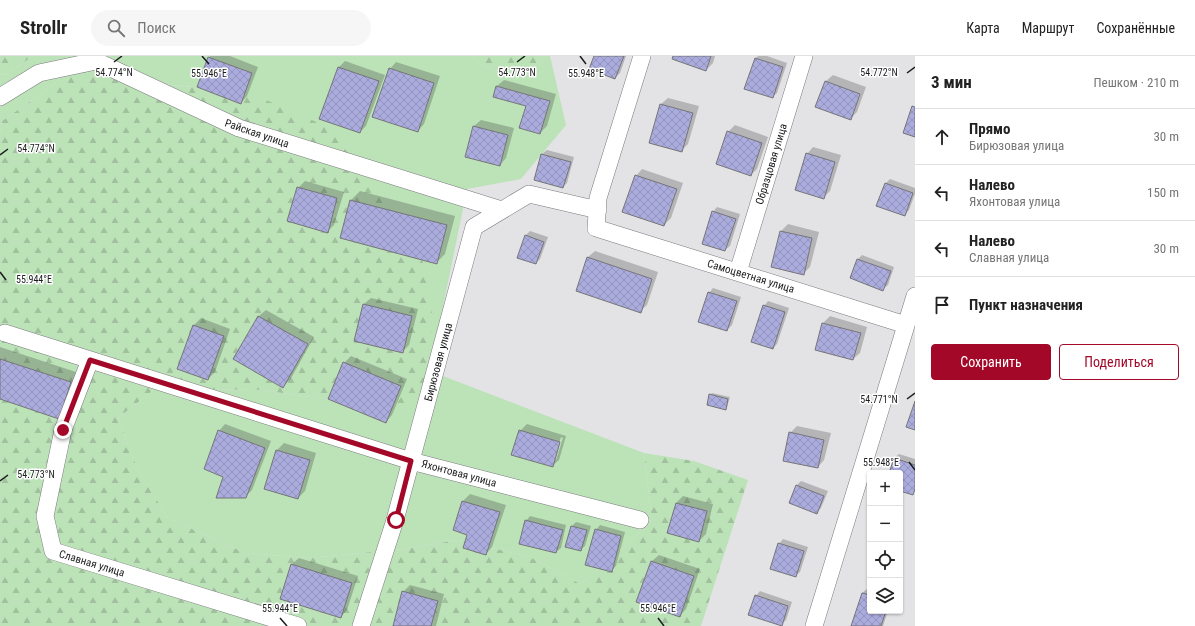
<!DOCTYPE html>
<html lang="ru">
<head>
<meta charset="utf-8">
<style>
  body { margin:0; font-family:"Roboto Condensed",sans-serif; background:#f6f6f6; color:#222 }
  .controls { position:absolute; right:12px; bottom:12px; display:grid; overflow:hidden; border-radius:4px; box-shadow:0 1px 3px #0004 }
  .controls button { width:36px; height:36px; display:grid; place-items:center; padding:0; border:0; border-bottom:1px solid #e0e0e0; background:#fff; color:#222; font:20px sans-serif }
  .stop { position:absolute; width:12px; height:12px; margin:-9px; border:3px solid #a40828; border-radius:50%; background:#fff }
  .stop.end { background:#a40828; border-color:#fff; box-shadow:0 1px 4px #0008 }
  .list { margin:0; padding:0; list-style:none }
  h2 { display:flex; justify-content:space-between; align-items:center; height:52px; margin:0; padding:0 16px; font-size:17px }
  h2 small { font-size:13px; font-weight:400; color:#767676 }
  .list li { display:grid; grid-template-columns:26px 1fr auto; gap:12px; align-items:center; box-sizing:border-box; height:56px; padding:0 16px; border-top:1px solid #e0e0e0 }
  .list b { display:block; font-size:15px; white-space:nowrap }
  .list p { margin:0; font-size:13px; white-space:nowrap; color:#767676 }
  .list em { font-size:13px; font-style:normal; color:#767676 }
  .actions { display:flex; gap:8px; padding:12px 16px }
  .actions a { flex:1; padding:9px 0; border:1px solid #a40828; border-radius:4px; text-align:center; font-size:14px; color:#a40828 }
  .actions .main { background:#a40828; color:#fff }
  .icon { flex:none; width:22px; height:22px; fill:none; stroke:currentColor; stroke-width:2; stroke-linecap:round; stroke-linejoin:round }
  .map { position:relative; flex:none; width:915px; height:570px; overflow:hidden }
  header { display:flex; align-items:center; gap:24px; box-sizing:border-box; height:56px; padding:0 20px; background:#fff; border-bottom:1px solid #e0e0e0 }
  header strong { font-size:19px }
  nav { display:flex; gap:22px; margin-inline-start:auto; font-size:14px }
  .search { width:280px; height:36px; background:#f6f6f6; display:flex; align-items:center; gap:10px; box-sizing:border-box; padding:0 14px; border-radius:22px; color:#767676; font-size:15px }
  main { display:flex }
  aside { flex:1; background:#fff }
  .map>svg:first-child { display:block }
  .grass { fill:#bce2b8 }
  .forest { fill:url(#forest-firs) }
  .shadow { fill:#0003; fill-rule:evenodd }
  .building { fill:url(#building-cross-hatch); stroke:#757578 }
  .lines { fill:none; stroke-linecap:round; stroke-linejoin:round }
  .minor-casing { stroke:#7b7b7e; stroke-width:18 }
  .minor { stroke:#fff; stroke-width:17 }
  .route { stroke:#a40828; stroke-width:5 }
  .ticks { fill:none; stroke:#1b1c1d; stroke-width:1.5 }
  .labels { text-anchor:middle; stroke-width:3; stroke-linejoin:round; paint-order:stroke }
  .street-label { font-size:11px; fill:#1b1c1d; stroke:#fff }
  .ticks-label { font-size:10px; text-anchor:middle; fill:#1b1c1d; stroke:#fff; stroke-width:3; stroke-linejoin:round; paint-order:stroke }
</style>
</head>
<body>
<header>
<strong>Strollr</strong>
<div class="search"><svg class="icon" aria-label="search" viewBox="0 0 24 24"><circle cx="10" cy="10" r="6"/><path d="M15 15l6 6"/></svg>Поиск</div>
<nav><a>Карта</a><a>Маршрут</a><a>Сохранённые</a></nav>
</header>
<main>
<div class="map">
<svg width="915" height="570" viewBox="0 0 915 570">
  <defs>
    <pattern id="forest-firs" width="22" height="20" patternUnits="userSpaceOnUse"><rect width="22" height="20" fill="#bce2b8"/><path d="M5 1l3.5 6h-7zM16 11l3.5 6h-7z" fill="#a1c19e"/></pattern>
    <pattern id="building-cross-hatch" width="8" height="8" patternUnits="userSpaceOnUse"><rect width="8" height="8" fill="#abacde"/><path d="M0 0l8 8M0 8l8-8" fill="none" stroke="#9393be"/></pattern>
  </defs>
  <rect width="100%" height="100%" fill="#e3e3e6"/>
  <path class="grass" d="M33,0H473L476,6L516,24L546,0H550L566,69L521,123L467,133L430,315L644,397L652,464L621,494L580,528L530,501L458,484L405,493L308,502L245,497L168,462L138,414L118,362L156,332L262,334L365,349L248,36L141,26L85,1L48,33L2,65L0,76V19L8,17Z"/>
  <path class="forest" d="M0,0H33L8,17L0,19Z
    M85,0L141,26L248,36L328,71L373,129L422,202L432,251L430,315L406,357L365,349L262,334L156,332L118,362L138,414L168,462L245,497L308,502L405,493L458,484L530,501L580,528L621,494L652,464L644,397L694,405L748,424L701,570H0V76L2,65L48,33Z
    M473,0H546L516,24L476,6Z"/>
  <path class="shadow" d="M210,0H230L258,11L247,40L241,47L209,2Z
    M595,0H626L620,17L615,22Z
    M674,0H715L713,7L706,14Z
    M758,0H767L787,7L777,37L772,41L746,32L756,2Z
    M345,5L385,19L366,70L360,76L339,11Z
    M396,6L440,20L424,68L418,75L390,13Z
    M833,19L866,31L857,56L850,63L826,25Z
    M504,24L556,38L547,70L540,77L527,50L497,30Z
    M668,42L699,50L688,88L681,95L661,48Z
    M481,64L514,72L506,102L500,109L474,70Z
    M735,69L768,81L757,113L751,119L728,76Z
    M813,91L841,99L830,135L823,142L807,98Z
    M547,94L574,101L567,127L563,131L535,124L542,98Z
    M642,113L683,127L671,162L664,169L636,120Z
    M890,123L915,132V138L909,154L905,159L885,128Z
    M305,125L344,136L334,169L327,176L298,132Z
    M360,135L455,160L445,198L436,207L341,182L351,144Z
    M717,151L740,158L730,190L725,194L713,156Z
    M788,168L819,176L810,211L803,218L772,210L781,175Z
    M530,175L548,181L540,203L536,207L526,179Z
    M595,195L658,216L647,249L640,255L588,201Z
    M862,199L894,211L888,229L883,233L858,203Z
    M713,232L741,241L732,269L727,274L709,237Z
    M371,242L418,253L409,289L402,296L355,284L364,248Z
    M768,245L789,252L777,288L773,292L764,250Z
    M266,254L314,281L290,324L283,330L235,302L259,260Z
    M830,260L867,271L860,297L853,303L816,293L823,267Z
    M201,262L230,273L215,316L208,323L178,312L194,269Z
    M0,291L79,317L68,353L0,342Z
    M351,300L407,323L392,359L386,366L344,307Z
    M712,337L730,341L727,351L725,353L710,339Z
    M225,368L271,385L252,434L245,441L225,420L219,375Z
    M527,368L566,380L559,404L552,410L520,375ZM561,381L563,382L556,404H554Z
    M797,370L831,377L824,404L818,411L790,377Z
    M284,387L316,397L305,435L298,442L266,432L277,394Z
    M899,398L915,403V435L913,438L900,434V417H890L894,402Z
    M801,425L828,435L821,452L816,457L790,446L797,429Z
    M470,438L506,449L492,491L486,498L468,478L454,474L463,445Z
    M683,440L713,448L706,478L699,485L676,447Z
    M530,460L566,469L561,492L556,496L526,465Z
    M576,466L591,470L585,490L580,494L566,490L572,470Z
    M600,469L625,476L616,510L612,514L596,474Z
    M900,474L903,475L900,485Z
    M783,483L808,491L800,516L795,520L779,488Z
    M870,484V494L867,493Z
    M659,499L700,513L686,553L680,560L652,505Z
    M299,502L358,520L347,554L341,561L292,508Z
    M410,529L444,538L436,570H394L403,536Z
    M867,533L870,534V555H888L883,570H852L862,537Z
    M760,535L792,546L786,564L782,568L756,540Z"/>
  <path class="building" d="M594,0H624L615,23L589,13Z
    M673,0H711L706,15L672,3Z
    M208,1L252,17L241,48L197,31Z
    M755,2L783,11L773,42L744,33Z
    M338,11L379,25L360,77L319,63Z
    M389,12L434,27L418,76L372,61Z
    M825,25L860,38L851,64L815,51Z
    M496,30L550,45L540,78L519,72L526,50L493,41Z
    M660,48L693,57L682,96L649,87Z
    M912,50L915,51V81L903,77Z
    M473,70L508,79L500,110L465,101Z
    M727,75L762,87L751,120L716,108Z
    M806,97L835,106L824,143L795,134Z
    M541,98L571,106L563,132L534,124Z
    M635,119L677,133L664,170L622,156Z
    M885,127L913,137L905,160L876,150Z
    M297,131L337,142L328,177L287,165Z
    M350,144L447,169L437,208L340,182Z
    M712,155L736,163L725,195L702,188Z
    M780,175L812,182L804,219L771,211Z
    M525,179L544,186L536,208L517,202Z
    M587,201L652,223L641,257L576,235Z
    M857,203L891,215L883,235L850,222Z
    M708,236L737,245L727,275L698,266Z
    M363,248L412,260L403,297L354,285Z
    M763,249L785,256L773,293L751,286Z
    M258,260L308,288L283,332L233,303Z
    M822,267L861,277L853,304L815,294Z
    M193,269L224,280L208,324L177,313Z
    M0,303L71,326L59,363L0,343Z
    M343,306L401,330L386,367L328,343Z
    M709,338L728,343L726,354L707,349Z
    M915,345V374L906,371Z
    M218,374L265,392L246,442H216L223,421L204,413Z
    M519,374L560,386L553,411L511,399Z
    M789,376L824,384L818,412L783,405Z
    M276,394L310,404L298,443L264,433Z
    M894,402L915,409V433L913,439L900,435V417H889Z
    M796,429L824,440L817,458L789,447Z
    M462,445L500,456L486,499L463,492L467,479L453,474Z
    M676,447L707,455L699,486L667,477Z
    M525,464L563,474L556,497L519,488Z
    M571,470L587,474L581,495L565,491Z
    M595,473L621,480L612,516L585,509Z
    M778,487L804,495L796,521L770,513Z
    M651,505L694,520L680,561L636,546Z
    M291,508L352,527L341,562L280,543Z
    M402,535L438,545L431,570H393Z
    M862,537L870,539V555H886L881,570H851Z
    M755,539L788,550L782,570L748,559Z"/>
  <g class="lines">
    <g class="minor-casing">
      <path id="minor" d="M642,0L598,142L596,172L906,269
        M0,41L39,17L96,5L239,72L502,154
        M738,216L804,0
        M5,277L411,405L640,464
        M90,304L63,374L45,460L53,495L298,570
        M361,570L395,464L474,171L529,138L598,154
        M814,570L915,240"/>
    </g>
    <use href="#minor" class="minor"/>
  </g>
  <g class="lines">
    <path class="route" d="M63,374L90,304L411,405L396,464"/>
  </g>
  <path class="ticks" d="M202,0L209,8M580,0L586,8M114,6L122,0M517,6L525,0M907,17L915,11M0,99L8,93M0,216L6,224M907,343L915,337M909,406L915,414M0,425L8,419M280,562L287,570M658,562L664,570"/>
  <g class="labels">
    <g class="street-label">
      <text transform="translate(257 77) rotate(19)" y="4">Райская улица</text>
      <text transform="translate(771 108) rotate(-73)" y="4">Образцовая улица</text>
      <text transform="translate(751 220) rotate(17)" y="4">Самоцветная улица</text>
      <text transform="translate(438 306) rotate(-75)" y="4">Бирюзовая улица</text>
      <text transform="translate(459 417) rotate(15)" y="4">Яхонтовая улица</text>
      <text transform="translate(92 507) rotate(17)" y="4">Славная улица</text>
    </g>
  </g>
  <g class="ticks-label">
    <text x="114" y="20">54.774°N</text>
    <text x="517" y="20">54.773°N</text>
    <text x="879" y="20">54.772°N</text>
    <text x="586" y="21">55.948°E</text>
    <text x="209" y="21">55.946°E</text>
    <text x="36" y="96">54.774°N</text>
    <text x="34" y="227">55.944°E</text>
    <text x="879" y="347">54.771°N</text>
    <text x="881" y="410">55.948°E</text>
    <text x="36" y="422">54.773°N</text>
    <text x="280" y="556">55.944°E</text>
    <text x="658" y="556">55.946°E</text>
  </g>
</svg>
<div class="controls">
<button>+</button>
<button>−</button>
<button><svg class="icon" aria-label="locate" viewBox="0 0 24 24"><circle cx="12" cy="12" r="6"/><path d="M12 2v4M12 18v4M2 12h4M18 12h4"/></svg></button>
<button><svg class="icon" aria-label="layers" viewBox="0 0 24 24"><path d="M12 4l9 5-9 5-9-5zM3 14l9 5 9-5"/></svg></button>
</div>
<div class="stop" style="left:396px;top:464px"></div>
<div class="stop end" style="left:63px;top:374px"></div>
</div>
<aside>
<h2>3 мин<small>Пешком · 210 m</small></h2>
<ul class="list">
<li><svg class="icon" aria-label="ahead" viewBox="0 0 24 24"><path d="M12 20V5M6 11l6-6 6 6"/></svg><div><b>Прямо</b><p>Бирюзовая улица</p></div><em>30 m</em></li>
<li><svg class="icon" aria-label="left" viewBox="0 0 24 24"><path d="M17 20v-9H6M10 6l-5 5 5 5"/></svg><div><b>Налево</b><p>Яхонтовая улица</p></div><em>150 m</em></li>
<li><svg class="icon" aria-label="left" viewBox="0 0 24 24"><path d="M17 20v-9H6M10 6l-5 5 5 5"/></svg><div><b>Налево</b><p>Славная улица</p></div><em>30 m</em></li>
<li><svg class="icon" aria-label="arrive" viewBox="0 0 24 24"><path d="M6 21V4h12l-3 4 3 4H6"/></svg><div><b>Пункт назначения</b></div></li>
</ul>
<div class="actions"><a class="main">Сохранить</a><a>Поделиться</a></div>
</aside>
</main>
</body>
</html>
